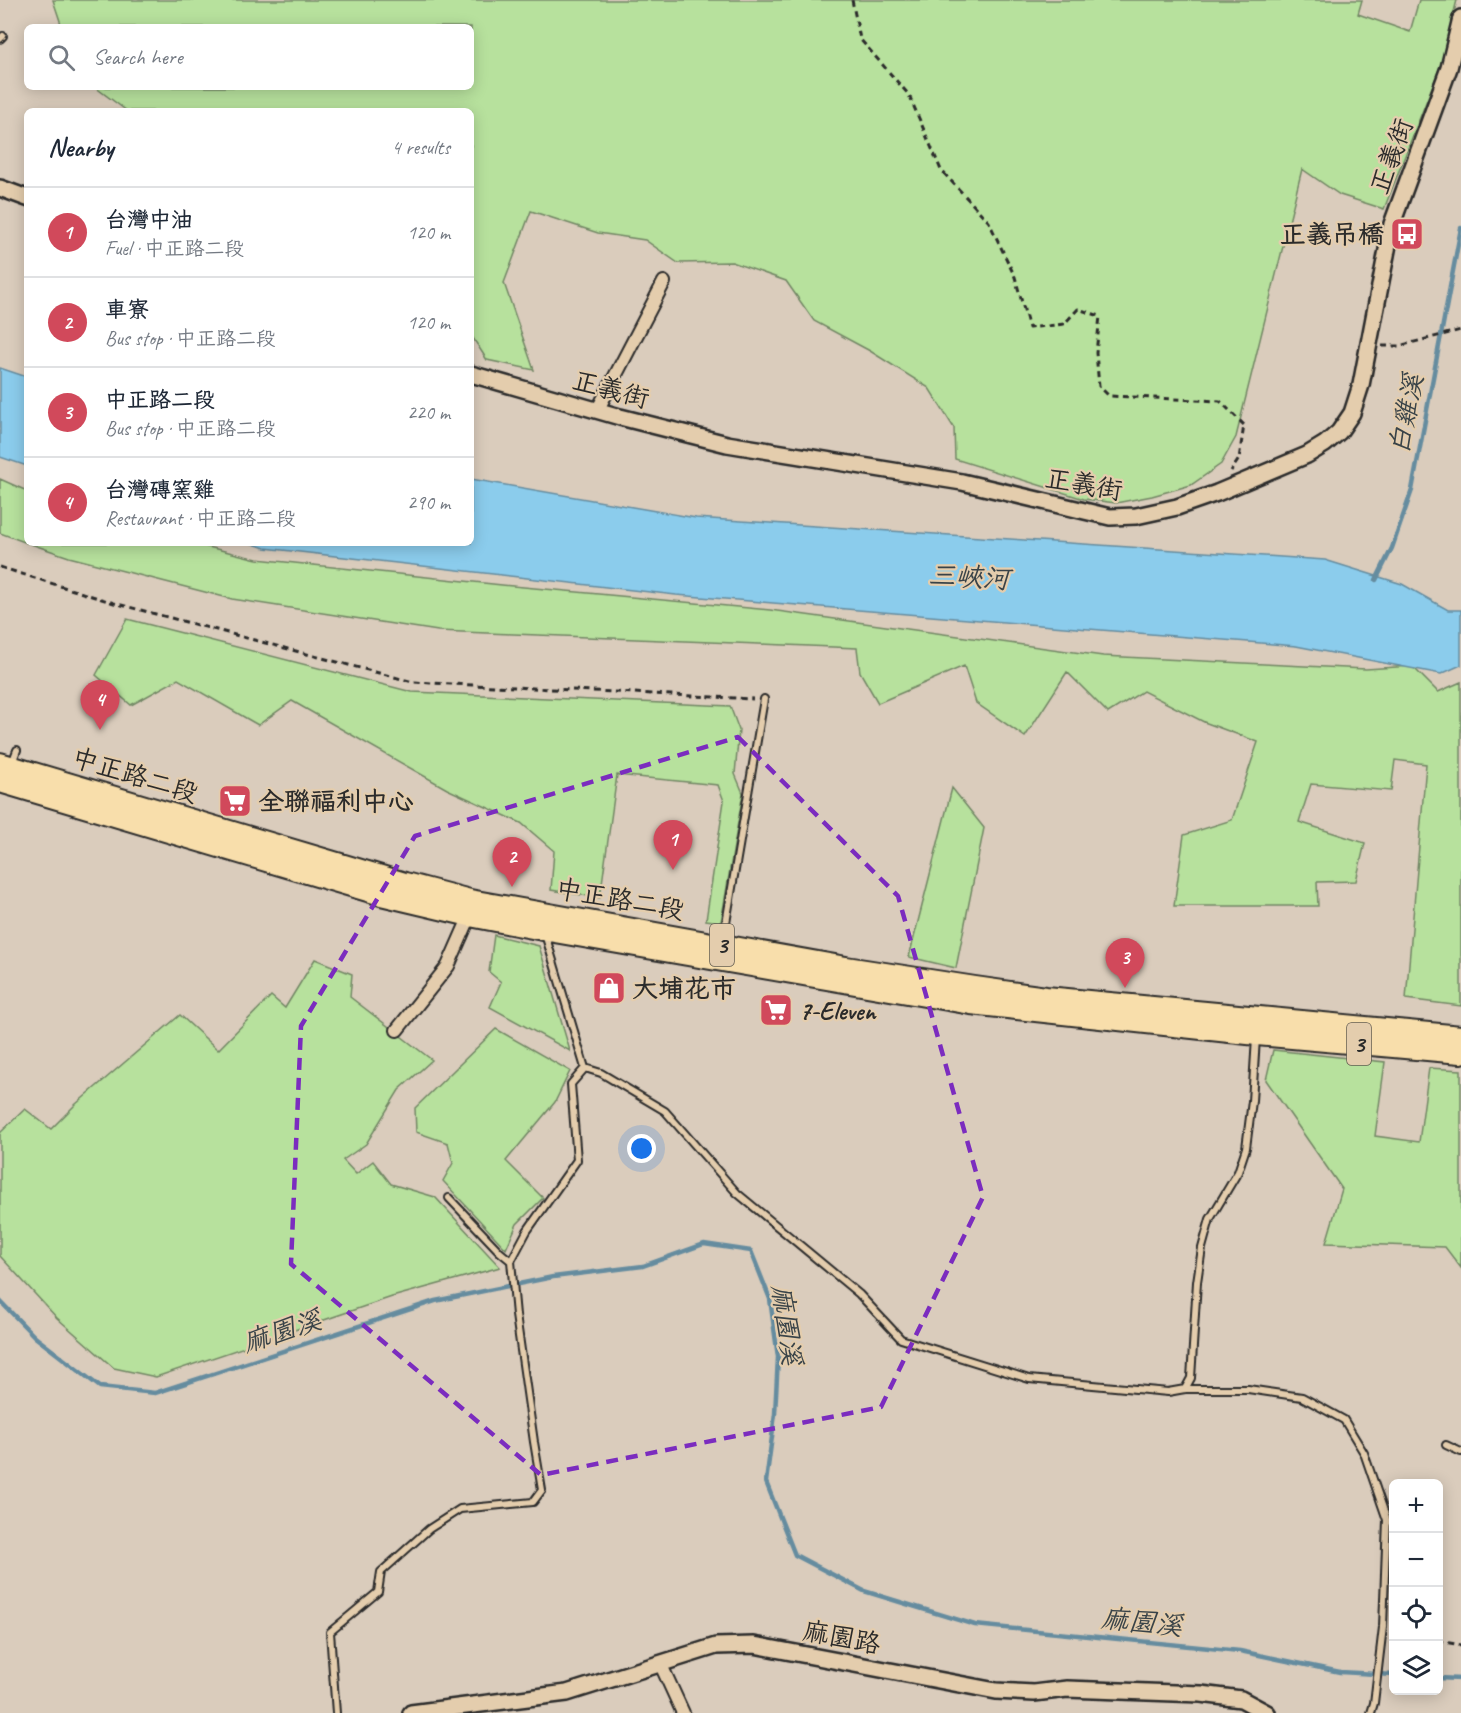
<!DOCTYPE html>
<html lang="en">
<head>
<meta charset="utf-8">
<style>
  body { margin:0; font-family:Caveat,"LXGW WenKai TC",sans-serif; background:#f6f6f7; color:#1f2937 }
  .controls { position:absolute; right:18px; bottom:18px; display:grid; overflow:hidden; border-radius:9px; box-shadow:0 3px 15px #0003 }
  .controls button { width:54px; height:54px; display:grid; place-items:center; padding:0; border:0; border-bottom:2px solid #e0e1e3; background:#fff; color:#1f2937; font:30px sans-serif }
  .you { position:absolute; left:642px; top:1149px; width:21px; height:21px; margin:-15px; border:4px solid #fff; border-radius:50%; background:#1a73e8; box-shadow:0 0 0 9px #1a73e833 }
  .badge { display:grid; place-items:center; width:39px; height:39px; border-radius:50%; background:#d1495b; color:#fff; font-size:20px; font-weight:700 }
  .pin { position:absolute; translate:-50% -50px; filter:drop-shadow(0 2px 3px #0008) }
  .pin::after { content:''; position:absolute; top:32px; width:21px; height:18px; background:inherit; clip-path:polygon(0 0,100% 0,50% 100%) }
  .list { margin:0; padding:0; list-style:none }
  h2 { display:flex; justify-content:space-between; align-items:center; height:78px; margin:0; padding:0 24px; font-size:26px }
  h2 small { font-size:20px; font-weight:400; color:#747a83 }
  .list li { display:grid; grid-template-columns:39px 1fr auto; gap:18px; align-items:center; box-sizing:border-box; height:90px; padding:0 24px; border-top:2px solid #e0e1e3 }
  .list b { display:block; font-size:22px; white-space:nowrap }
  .list p { margin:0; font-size:20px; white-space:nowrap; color:#747a83 }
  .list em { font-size:20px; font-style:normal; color:#747a83 }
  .icon { flex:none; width:33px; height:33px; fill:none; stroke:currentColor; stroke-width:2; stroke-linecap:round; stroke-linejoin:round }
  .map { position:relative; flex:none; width:1461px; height:1713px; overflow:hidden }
  .search { position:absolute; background:#fff; box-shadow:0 3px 15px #0003; left:24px; top:24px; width:450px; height:66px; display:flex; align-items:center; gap:15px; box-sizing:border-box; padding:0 21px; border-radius:9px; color:#747a83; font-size:22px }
  .panel { position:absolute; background:#fff; box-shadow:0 3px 15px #0003; left:24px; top:108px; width:450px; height:438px; border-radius:9px }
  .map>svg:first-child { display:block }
  .green { fill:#b7e19d; stroke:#718664; stroke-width:1.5 }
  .water { fill:#8bccec; stroke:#658c9f; stroke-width:1.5 }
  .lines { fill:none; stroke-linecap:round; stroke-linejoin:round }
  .stream { stroke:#658c9f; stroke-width:4.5 }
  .service-casing { stroke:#2b2b2b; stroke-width:10 }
  .minor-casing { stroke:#2b2b2b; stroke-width:16 }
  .tertiary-casing { stroke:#2b2b2b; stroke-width:20 }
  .primary-casing { stroke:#2b2b2b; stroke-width:24 }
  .path { stroke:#2b2b2b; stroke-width:3; stroke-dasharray:6 4.5; stroke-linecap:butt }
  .service { stroke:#e4cdad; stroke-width:6 }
  .minor { stroke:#e4cdad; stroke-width:12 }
  .tertiary { stroke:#e4cdad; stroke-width:15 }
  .primary { stroke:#f8deab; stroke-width:20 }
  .marked { fill:none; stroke:#7b2cbf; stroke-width:4.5; stroke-dasharray:12 8; stroke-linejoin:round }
  .labels { text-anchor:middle; stroke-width:4.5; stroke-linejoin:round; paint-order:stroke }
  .shield { fill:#e4cdad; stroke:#625c52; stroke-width:1.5 }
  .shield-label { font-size:24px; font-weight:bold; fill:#2b2b2b }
  .street-label { font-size:26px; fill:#2b2b2b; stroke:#e4cdad }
  .poi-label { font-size:26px; font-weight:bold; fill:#2b2b2b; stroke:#e4cdad; text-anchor:start }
  .water-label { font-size:27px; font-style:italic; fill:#394348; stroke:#e4cdad }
</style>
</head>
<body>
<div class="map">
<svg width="1461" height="1713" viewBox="0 0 1461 1713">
  <rect width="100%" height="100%" fill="#daccbc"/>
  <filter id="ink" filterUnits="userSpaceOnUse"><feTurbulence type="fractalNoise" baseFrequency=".0167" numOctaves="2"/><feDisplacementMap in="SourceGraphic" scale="12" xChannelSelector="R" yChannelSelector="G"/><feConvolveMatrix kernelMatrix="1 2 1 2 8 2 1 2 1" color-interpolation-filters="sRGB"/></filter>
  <g filter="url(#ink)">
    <path class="green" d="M53,0H1362L1358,14L1410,32L1419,0H1457L1441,64L1384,209L1340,195L1302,169L1236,437L1221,464L1191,485L1152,496L1116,503L1084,499L955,459L954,428L929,388L870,351L814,321L786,281L732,262L678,263L645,240L598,233L531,211L504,283L534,370L487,360L471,335V111H127L95,87H471V27H62Z
      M0,479L27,491V543L0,533Z
      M28,543H192L257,559L502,585L770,610L1103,656L1366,669L1412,666L1438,692L1461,682V1006L1406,999L1426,764L1395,760L1391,791L1311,784L1299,822L1365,843L1356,881L1317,882L1318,906H1174L1184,835L1232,820L1258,742L1204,722L1143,691L1108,713L1067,672L1025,737L976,703L964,666L878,703L860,672L857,648L438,631L232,599L69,557Z
      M127,619L412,692L730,706L739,730L735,774L743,793L721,922L706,920L724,801L718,785L617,775L600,898L551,890L554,851L521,823L447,789L292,701L258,725L178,679L131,705L96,675Z
      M952,788L984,828L956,968L909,957Z
      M494,935L539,946L570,1051L490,1007L501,982L489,972Z
      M315,959L352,974L350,997L432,1060L399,1090L366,1144L343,1160L356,1174L373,1161L391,1184L435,1197L500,1267L392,1297L156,1377L114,1368L57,1318L0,1256V1133L25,1109L51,1129L76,1104L180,1015L218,1050L271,996L285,1008Z
      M496,1029L570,1071L555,1102L506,1161L543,1198L517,1224L506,1249L443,1181L453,1163L448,1143L416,1132L415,1108Z
      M1273,1050L1385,1062L1375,1136L1419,1142L1429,1068L1461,1070V1268L1445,1247L1326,1243L1342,1189L1266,1080Z"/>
    <path class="water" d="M0,368L27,377V466L0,457Z
      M471,479L696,518L1325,560L1402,584L1448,610H1461V665L1441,674L1296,646L676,595L265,548L250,543H471Z"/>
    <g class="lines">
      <path class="stream" d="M1376,580L1392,548L1412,490L1461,228
        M0,1301L35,1337L100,1387L155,1393L435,1301L553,1277L643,1266L704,1244L751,1251L770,1299L778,1357L775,1414L766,1482L795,1555L864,1591L975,1625L1240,1651L1340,1672L1394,1675
        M1438,1678L1461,1679"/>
      <g class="service-casing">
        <path id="service" d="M0,39L3,36
          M12,763L17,750
          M545,934L585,1068
          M723,941L764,699
          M449,1198L500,1252L511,1261
          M1185,1389L1191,1378L1197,1282L1202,1248L1210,1219L1238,1172L1246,1148L1252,1101L1256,1038
          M1446,1445L1461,1452
          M336,1713L330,1632L378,1592L381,1572L429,1529L460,1509L533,1502L542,1490L534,1442L516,1315L511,1261L527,1231L577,1160L571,1084L585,1068L601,1073L665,1111L737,1193L859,1294L901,1339L1029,1379L1168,1392L1185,1389H1248L1302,1397L1344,1420L1364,1453L1387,1520L1383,1627L1374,1703L1371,1713"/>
      </g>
      <g class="minor-casing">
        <path id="minor" d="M597,411L664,282
          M397,1030L448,966L470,916
          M661,1665L683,1713"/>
      </g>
      <g class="tertiary-casing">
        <path id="tertiary" d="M0,188L27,198
          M471,374L620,417L727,444L962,482L1110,517L1136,516L1177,507L1217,493L1307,455L1325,444L1339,432L1352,413L1361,385L1392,224L1449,68L1461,18
          M411,1713L567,1693L716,1646L754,1645L996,1691L1034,1693L1067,1689L1201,1694L1241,1699L1267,1713"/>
      </g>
      <g class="primary-casing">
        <path id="primary" d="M0,763L405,883L470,900L846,967L975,987L1046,997L1461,1036
          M0,782L381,895L470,916L543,930L971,1004L1257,1035L1461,1053"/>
      </g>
      <path class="path" d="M852,0L860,39L909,95L941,170L989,222L1015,277L1029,328L1064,324L1078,309L1100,316L1096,353L1099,386L1109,396L1220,401L1244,425L1239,459L1231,471
        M1382,346H1399L1461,330
        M0,567L114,603L413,682L753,699
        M1438,1641L1461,1645"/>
      <use href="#service" class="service"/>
      <use href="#minor" class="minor"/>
      <use href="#tertiary" class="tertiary"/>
      <use href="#primary" class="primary"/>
    </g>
  </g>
  <path class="marked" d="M738,737L898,896L983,1197L881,1407L541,1475L291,1264L301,1026L415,836Z"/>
  <defs>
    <g id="bus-square" transform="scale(1.725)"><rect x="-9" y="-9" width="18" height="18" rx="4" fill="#d1495b" stroke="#e4cdad"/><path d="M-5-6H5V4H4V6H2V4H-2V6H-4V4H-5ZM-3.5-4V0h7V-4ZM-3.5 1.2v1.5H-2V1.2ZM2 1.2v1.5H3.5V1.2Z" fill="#fff"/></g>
    <g id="supermarket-square" transform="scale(1.725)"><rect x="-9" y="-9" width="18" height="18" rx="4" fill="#d1495b" stroke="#e4cdad"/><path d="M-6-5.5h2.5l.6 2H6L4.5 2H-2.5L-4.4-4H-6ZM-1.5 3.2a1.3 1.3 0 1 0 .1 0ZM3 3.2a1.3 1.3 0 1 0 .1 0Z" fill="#fff"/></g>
    <g id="shop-square" transform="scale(1.725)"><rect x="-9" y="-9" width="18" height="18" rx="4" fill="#d1495b" stroke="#e4cdad"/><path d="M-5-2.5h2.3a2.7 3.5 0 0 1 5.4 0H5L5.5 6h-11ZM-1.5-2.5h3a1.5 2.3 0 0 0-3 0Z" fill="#fff"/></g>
  </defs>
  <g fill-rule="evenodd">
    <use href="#bus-square" x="1407" y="234"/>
    <use href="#supermarket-square" x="235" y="801"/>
    <use href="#shop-square" x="609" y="988"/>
    <use href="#supermarket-square" x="776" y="1010"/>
  </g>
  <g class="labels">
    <g class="shield">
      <rect x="710" y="924" width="24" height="42" rx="4.5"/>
      <rect x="1347" y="1023" width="24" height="42" rx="4.5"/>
    </g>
    <g class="shield-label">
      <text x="722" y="953">3</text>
      <text x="1359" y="1052">3</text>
    </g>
    <g class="street-label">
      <text transform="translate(1391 156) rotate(-70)" y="9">正義街</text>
      <text transform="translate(611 389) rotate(15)" y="9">正義街</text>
      <text transform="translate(1084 484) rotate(10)" y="9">正義街</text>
      <text transform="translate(135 775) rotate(17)" y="9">中正路二段</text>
      <text transform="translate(620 899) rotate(10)" y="9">中正路二段</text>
      <text transform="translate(842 1637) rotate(11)" y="9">麻園路</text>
    </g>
    <g class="poi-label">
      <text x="1384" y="243" text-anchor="end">正義吊橋</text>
      <text x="258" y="810">全聯福利中心</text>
      <text x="632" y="997">大埔花市</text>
      <text x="799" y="1019">7-Eleven</text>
    </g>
    <g class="water-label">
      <text transform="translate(1406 414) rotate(-79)" y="9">白雞溪</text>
      <text transform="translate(969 577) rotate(3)" y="9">三峽河</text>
      <text transform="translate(787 1325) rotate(82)" y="9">麻園溪</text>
      <text transform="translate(282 1331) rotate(-18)" y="9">麻園溪</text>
      <text transform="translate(1142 1622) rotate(6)" y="9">麻園溪</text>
    </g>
  </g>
</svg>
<div class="controls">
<button>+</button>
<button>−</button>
<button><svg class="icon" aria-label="locate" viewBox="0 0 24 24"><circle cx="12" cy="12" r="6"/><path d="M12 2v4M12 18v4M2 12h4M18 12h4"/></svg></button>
<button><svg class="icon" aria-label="layers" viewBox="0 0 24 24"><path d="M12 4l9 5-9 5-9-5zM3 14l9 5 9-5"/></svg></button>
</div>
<div class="you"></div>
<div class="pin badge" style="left:673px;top:870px">1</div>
<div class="pin badge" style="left:512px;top:887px">2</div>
<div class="pin badge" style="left:1125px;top:988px">3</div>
<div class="pin badge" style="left:100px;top:730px">4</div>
<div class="search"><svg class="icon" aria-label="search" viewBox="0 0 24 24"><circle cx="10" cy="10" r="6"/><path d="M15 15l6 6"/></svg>Search here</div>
<section class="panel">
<h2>Nearby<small>4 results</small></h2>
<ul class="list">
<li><span class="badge">1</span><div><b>台灣中油</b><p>Fuel · 中正路二段</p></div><em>120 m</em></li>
<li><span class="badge">2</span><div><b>車寮</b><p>Bus stop · 中正路二段</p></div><em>120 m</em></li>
<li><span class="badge">3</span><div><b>中正路二段</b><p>Bus stop · 中正路二段</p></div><em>220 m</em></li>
<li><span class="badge">4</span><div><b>台灣磚窯雞</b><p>Restaurant · 中正路二段</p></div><em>290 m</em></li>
</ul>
</section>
</div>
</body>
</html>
